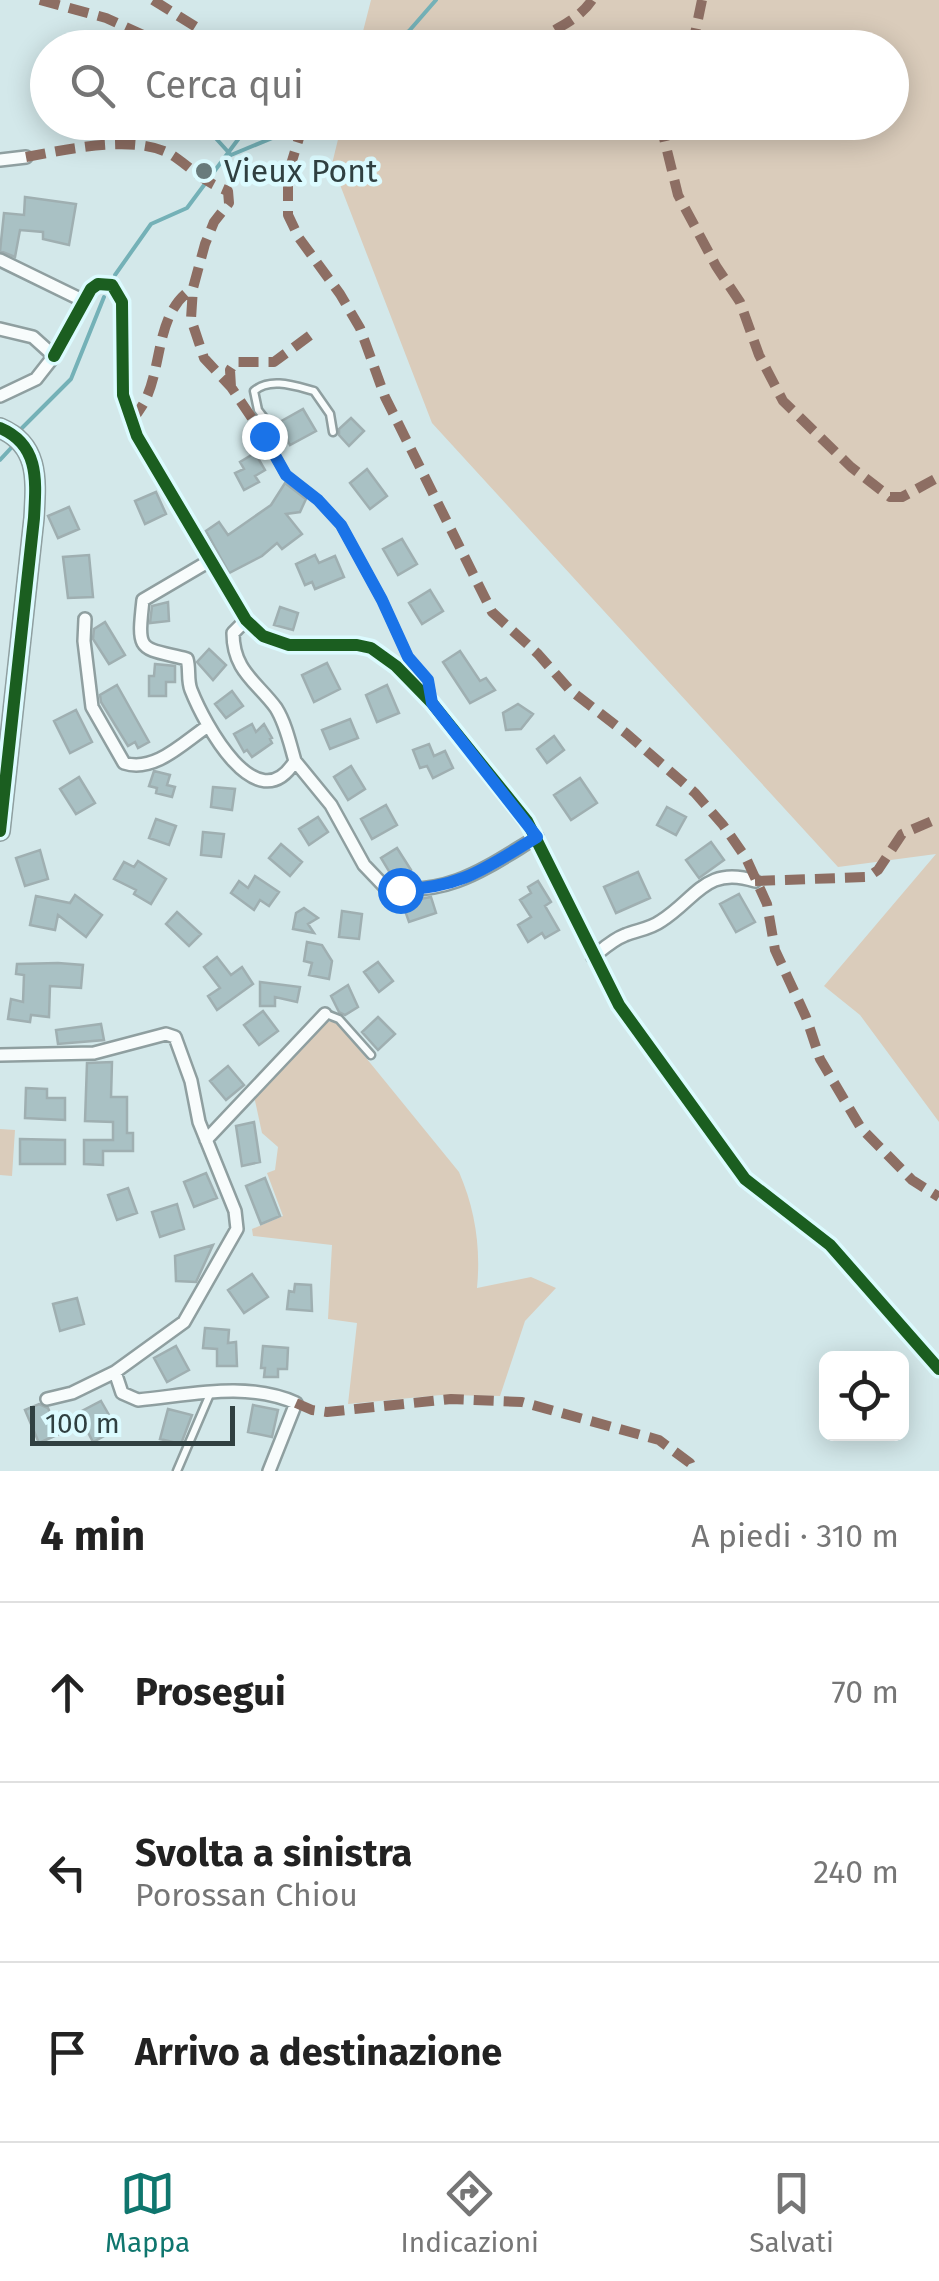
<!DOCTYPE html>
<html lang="it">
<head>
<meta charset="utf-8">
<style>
  body { margin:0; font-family:"Fira Sans",sans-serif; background:#f2f2f2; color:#222 }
  .controls { position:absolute; right:30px; bottom:30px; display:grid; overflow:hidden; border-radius:15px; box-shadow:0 5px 25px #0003 }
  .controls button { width:90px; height:90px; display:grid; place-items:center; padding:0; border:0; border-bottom:2px solid #e0e0e0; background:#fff; color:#222; font:50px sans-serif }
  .scale { position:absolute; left:30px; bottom:25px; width:205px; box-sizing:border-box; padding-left:10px; border:5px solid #304041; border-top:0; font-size:28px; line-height:35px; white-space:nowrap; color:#304041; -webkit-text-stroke:8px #dcfbff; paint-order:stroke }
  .stop { position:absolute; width:30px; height:30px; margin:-22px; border:8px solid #1a73e8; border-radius:50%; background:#fff }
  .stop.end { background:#1a73e8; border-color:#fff; box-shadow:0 2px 10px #0008 }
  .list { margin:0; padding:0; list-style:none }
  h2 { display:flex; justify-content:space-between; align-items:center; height:130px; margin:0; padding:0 40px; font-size:42px }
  h2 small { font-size:32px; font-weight:400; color:#767676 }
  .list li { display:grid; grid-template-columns:65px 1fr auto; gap:30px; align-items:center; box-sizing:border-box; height:180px; padding:0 40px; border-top:2px solid #e0e0e0 }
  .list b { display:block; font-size:38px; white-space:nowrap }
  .list p { margin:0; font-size:32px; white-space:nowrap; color:#767676 }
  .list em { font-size:32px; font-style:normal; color:#767676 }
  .icon { flex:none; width:55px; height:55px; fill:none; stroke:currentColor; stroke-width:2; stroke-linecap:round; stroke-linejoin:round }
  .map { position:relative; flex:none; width:939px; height:1471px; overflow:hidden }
  .search { position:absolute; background:#fff; box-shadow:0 5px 25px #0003; left:30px; right:30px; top:30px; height:110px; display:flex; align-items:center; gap:25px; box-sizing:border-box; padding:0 35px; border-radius:55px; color:#767676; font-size:38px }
  .sheet { height:670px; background:#fff }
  nav { display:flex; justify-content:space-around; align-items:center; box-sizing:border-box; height:140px; border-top:2px solid #e0e0e0; background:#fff; font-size:28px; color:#767676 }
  nav a { display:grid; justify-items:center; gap:5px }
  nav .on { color:#0f766e }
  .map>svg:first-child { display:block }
  .green { fill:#daccbb }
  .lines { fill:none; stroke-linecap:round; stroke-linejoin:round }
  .stream { stroke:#74b1b7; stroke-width:4 }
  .building { fill:#a9c1c4; stroke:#9fafb1; stroke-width:2.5 }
  .lane-casing { stroke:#8f9fa0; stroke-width:11 }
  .street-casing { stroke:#8f9fa0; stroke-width:16 }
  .secondary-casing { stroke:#8f9fa0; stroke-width:22 }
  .lane { stroke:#f8fcfc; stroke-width:6 }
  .street { stroke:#f8fcfc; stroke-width:11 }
  .secondary { stroke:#f8fcfc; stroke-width:18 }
  .quiet { stroke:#8d6e63; stroke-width:10; stroke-dasharray:20 10; stroke-linecap:butt }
  .cycleway-casing { stroke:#dcfbff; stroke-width:19 }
  .cycleway { stroke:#1b5e20; stroke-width:12 }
  .route { stroke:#1a73e8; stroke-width:12 }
  .poi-dot { fill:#697b7c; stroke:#dcfbff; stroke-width:4 }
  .labels { text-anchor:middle; stroke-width:9; stroke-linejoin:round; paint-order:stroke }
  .poi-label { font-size:32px; fill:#304041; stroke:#dcfbff; text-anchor:start }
</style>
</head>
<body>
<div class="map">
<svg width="939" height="1471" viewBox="0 0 939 1471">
  <rect width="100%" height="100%" fill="#d3e8ea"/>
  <path class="green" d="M371,0H939V1122L860,1015L824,986L936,854L838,867L432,423L332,164L342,123L892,122V48L359,47Z
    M336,1021L459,1172C475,1209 481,1247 477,1288L531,1277L556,1288L525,1321L500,1396L441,1395L348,1404L357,1323L328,1319L332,1245L253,1236L252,1229L283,1216L267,1173L275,1170L278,1147L262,1133L254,1096L321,1023Z
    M0,1129L15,1130L12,1176L0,1175Z"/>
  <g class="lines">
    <path class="stream" d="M372,48L409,31L436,0
      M201,122L231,155L282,134
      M115,275L151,224L187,208L251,122
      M19,431L71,379L104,297
      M0,460L12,447"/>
  </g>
  <path class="building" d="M25,197L76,204L69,245L43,239V232L20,230L15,257L0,251L4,213L24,215Z
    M303,409L316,431L290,445L278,423Z
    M351,418L364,431L349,446L339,435V429Z
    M255,453L265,470L255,476L259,482L244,490L235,473L244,469L240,462Z
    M367,469L387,496L370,509L350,483Z
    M285,483L306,499L300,512L286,514L302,534L282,549L277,543L262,556L229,573L206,531L219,522L228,535L271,505Z
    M156,492L166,514L145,524L135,501Z
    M69,507L79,529L58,538L48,516Z
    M402,539L417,564L398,575L383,549Z
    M89,555L93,597L68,598L63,557Z
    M315,555L319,563L335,556L344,577L315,589L312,582L305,585L296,564Z
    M430,590L443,611L422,624L409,603Z
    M168,602L169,621L150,623L152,606Z
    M280,607L298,613L293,630L274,625Z
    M105,622L125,655L109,664L93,639L94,629Z
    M209,649L226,665L213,680L197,662Z
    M460,651L480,681L486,678L495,690L470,703L443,662Z
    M327,663L340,689L314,702L302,675Z
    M155,664L175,666V682H166V696H149V676H154Z
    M117,685L149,742L138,748L135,742L128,746L101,702L100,695Z
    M387,685L399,713L377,722L366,695Z
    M232,691L243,706L226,718L215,704Z
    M518,704L533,714L521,729L506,730L503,713Z
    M76,710L92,742L70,753L54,721Z
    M350,719L358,738L330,749L322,730Z
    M252,724L256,732L264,724L272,738L270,739L272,743L252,757L247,750L244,752L234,734Z
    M554,736L564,750L547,763L537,749Z
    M429,744L434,756L445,751L453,768L433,778L427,766L420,768L413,750Z
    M351,766L365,789L348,800L334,777Z
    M154,771L170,775L167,785L175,787L172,797L156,793L157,788L149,786Z
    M79,777L95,803L76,814L60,789Z
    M580,778L597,803L571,820L554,795Z
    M213,787L235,789L232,810L211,807Z
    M386,805L397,825L372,839L361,819Z
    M667,807L686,817L676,835L657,825Z
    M318,817L328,832L309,845L299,829Z
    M156,819L176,826L169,845L149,838Z
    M203,832L224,834L221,857L201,855Z
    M711,842L724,860L699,878L686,860Z
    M281,844L302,862L290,876L269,858Z
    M397,848L411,870L398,879L393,878L381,858Z
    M40,850L48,879L25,886L16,858Z
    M138,861L166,879L151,904L134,894L136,890L114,879L124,862L134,867Z
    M638,872L650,898L616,913L604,887Z
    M255,876L279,892L269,906L260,900L254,910L231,893L239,881L248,888Z
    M538,881L551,902L545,906L559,930L545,938L542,933L528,942L518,925L531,917L520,900L531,893L528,887Z
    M739,894L755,922L736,932L720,904Z
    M75,895L102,915L86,937L58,915L55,930L30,925L36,896L70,903Z
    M431,897L436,913L409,922L402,902Z
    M304,908L318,918L308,924L314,933L293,929L296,913Z
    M342,911L362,914L359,939L339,937Z
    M177,912L201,934L189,946L166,924Z
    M307,942L322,945L332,961L329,979L309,975L312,963L304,961Z
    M217,957L231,975L242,967L253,984L217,1010L208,996L220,988L204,967Z
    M378,962L393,981L379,992L364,972Z
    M58,963L83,965L81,988L50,986L49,1017L31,1015L30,1022L8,1019L11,999L23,1002L24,975L16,974L17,964Z
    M260,982L300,987L297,1002L275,997V1006H260Z
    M348,985L358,1007L345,1015L339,1012L331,996Z
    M263,1011L278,1031L259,1045L244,1025Z
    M378,1017L395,1034L378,1050L362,1032Z
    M101,1024L104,1040L58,1044L56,1030Z
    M112,1062L111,1097H127V1133H133V1151H103V1165L84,1164V1140H113V1122L85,1121L87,1063Z
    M228,1066L244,1085L226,1100L210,1081Z
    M26,1088L47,1089V1098H65V1120L25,1118Z
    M254,1122L260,1162L242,1166L236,1126Z
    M20,1139L65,1140V1164H20Z
    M206,1173L217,1198L194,1207L184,1182Z
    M265,1178L280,1216L261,1224L246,1186Z
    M128,1188L137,1213L117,1220L108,1195Z
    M177,1204L184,1229L160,1237L152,1212Z
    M213,1245L196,1282L176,1281L175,1256Z
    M252,1274L268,1297L244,1313L228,1290Z
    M295,1284L311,1285L312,1311L287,1309L289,1291L294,1292Z
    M77,1298L84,1324L60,1331L53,1304Z
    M205,1328L229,1330L228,1343L236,1342L237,1366H217V1349L203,1348Z
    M176,1346L189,1370L167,1382L154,1358Z
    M263,1346L288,1348L287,1369H278V1377H264L265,1368H261Z
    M101,1401L117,1429L93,1442L78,1413Z
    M39,1404L48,1408L59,1434L39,1443L25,1410Z
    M253,1405L278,1410L272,1437L248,1432Z
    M168,1409L192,1415L181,1444L160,1439Z"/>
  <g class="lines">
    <g class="lane-casing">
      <path id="lane" d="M333,432L330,414L314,391C295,386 270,377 254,391L258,410L268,423L264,436L286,475L318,500L341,525L382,600L408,657L428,681L432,702
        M326,1014L339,1019L371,1055
        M177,1471L210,1394"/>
    </g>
    <g class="street-casing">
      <path id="street" d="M0,160L26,157
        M0,260L82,300
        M0,329L33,337L54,356L36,379L0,396
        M54,356L91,289L98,284L112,285L122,302L123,395L137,436L246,620L263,636L289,645H357L371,648L396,666L432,703L527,821L619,1005L745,1179L830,1245L939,1369
        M211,560L143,600C137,654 139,647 187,659C190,669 187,680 191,690C204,723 257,823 295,761C290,744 286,724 276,708C257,682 233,671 233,633L246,620
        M85,619L84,641L92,707L124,763C155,773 184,742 208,726
        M295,761L331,805L364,865L385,887C448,898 487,867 537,837
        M593,957C603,949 612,940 625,935C637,930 650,929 661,921C696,899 706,865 755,881
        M0,1055L94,1053L166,1034L175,1037L191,1081L199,1122L235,1211L237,1229L184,1322L115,1372L72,1393L47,1399
        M206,1140L325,1014
        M115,1372L122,1393L138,1400C191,1395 246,1381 296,1403L269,1471"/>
    </g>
    <g class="secondary-casing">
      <path id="secondary" d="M0,428C40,445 36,481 34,518L0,831"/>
    </g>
    <use href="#lane" class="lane"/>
    <use href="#street" class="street"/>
    <use href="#secondary" class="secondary"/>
    <path class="quiet" d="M40,0L106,18L172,48
      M153,0L196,27L205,42L201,48
      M531,48C550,28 576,24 592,0
      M692,48L702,0
      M660,122L678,195L716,266L740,302L759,355L783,401L851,467L890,497H902L939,477
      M288,131L297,132L299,138L288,174V215L299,238L340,294L360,328L385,397L492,612L538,654L570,690L627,734L695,793L723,825L746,858L767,904L775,950L806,1017L820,1059L861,1128L912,1180L939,1197
      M26,157C65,150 140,132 175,157C195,171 202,181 228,191L229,203L214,222L205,244L193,288L191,319L204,358L231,387L264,436
      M231,387L230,370L235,362H274L312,334
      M131,420C168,385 148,317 193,288
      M755,881L868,877L878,870L902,834L939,818
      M296,1403L312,1410L327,1412L451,1399L522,1402L659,1440L690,1463L693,1471"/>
    <g class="cycleway-casing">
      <path id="cycleway" d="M54,356L91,289L98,284L112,285L122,302L123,395L137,436L246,620L263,636L289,645H357L371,648L396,666L432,703L527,821L619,1005L745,1179L830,1245L939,1369
        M0,428C40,445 36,481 34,518L0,831"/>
    </g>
    <use href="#cycleway" class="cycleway"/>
  </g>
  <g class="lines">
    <path class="route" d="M264,436L286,475L318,500L341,525L382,600L408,657L428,680L432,703L537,837C485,868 464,887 400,890"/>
  </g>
  <circle class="poi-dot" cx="204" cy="171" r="10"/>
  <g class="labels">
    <g class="poi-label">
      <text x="224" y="182">Vieux Pont</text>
    </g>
  </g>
</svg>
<div class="controls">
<button><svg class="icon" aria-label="locate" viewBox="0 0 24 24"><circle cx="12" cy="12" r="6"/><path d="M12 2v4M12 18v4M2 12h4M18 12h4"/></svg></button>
</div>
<div class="scale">100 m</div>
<div class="stop" style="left:400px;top:890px"></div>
<div class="stop end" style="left:264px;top:436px"></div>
<div class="search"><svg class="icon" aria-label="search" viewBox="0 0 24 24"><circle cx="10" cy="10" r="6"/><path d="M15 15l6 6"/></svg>Cerca qui</div>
</div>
<section class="sheet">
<h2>4 min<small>A piedi · 310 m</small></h2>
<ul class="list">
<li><svg class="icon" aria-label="ahead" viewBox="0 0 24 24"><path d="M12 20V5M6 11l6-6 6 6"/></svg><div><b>Prosegui</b></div><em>70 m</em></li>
<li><svg class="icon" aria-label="left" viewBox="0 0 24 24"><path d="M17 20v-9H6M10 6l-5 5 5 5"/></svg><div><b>Svolta a sinistra</b><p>Porossan Chiou</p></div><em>240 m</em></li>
<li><svg class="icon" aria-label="arrive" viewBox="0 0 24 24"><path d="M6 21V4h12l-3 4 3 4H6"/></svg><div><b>Arrivo a destinazione</b></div></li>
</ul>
</section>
<nav>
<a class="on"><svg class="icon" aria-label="map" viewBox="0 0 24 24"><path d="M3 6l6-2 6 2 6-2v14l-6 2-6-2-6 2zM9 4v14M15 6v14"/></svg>Mappa</a>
<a><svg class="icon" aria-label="directions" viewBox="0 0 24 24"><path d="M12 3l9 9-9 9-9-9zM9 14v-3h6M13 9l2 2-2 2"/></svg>Indicazioni</a>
<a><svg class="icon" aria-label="saved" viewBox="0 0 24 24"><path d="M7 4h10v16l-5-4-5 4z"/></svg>Salvati</a>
</nav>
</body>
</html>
